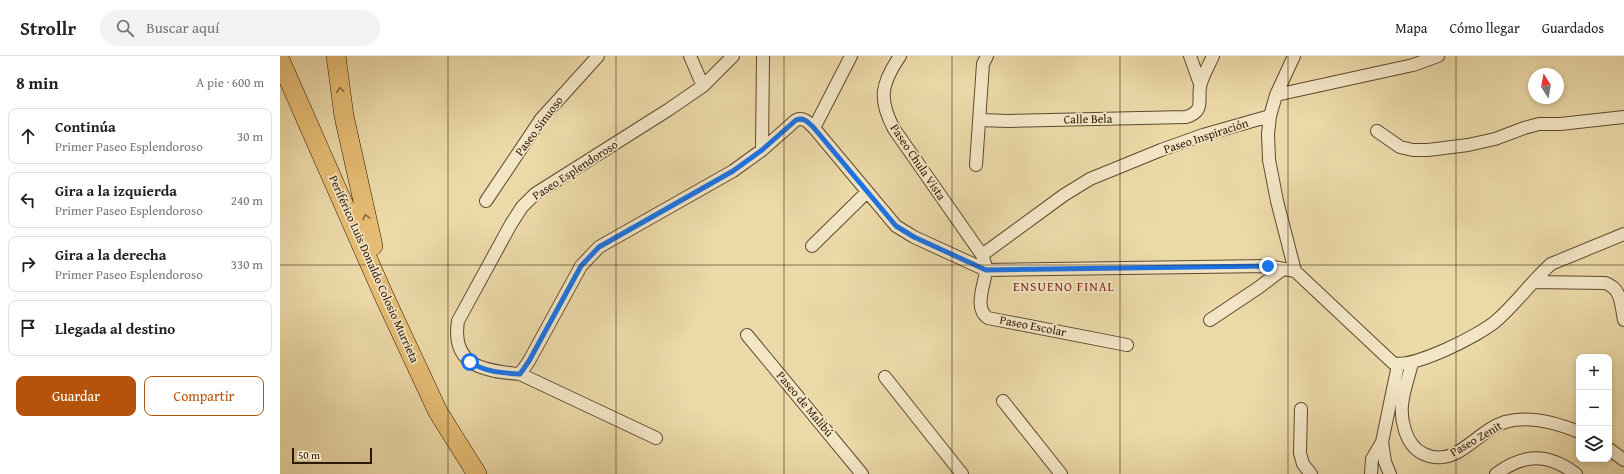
<!DOCTYPE html>
<html lang="es">
<head>
<meta charset="utf-8">
<style>
  body { margin:0; font-family:"Gentium Book Plus",serif; background:#f2f2f2; color:#222 }
  .controls { position:absolute; right:12px; bottom:12px; display:grid; overflow:hidden; border-radius:8px; box-shadow:0 2px 6px #0003 }
  .controls button { width:36px; height:36px; display:grid; place-items:center; padding:0; border:0; border-bottom:1px solid #e0e0e0; background:#fff; color:#222; font:20px sans-serif }
  .compass { position:absolute; left:1248px; top:12px; width:36px; height:36px; border-radius:50%; background:#fff; box-shadow:0 2px 6px #0003; rotate:349deg }
  .scale { position:absolute; left:12px; bottom:10px; width:80px; box-sizing:border-box; padding-left:4px; border:2px solid #2d1905; border-top:0; font-size:11px; line-height:14px; white-space:nowrap; color:#2d1905; -webkit-text-stroke:3px #f3e6c6; paint-order:stroke }
  .stop { position:absolute; width:12px; height:12px; margin:-9px; border:3px solid #1a73e8; border-radius:50%; background:#fff }
  .stop.end { background:#1a73e8; border-color:#fff; box-shadow:0 1px 4px #0008 }
  .list { margin:0; padding:0; list-style:none }
  h2 { display:flex; justify-content:space-between; align-items:center; height:52px; margin:0; padding:0 16px; font-size:17px }
  h2 small { font-size:13px; font-weight:400; color:#767676 }
  .list li { display:grid; grid-template-columns:26px 1fr auto; gap:12px; align-items:center; box-sizing:border-box; height:56px; margin:0 8px 8px; padding:0 8px; border:1px solid #e0e0e0; border-radius:8px }
  .list b { display:block; font-size:15px; white-space:nowrap }
  .list p { margin:0; font-size:13px; white-space:nowrap; color:#767676 }
  .list em { font-size:13px; font-style:normal; color:#767676 }
  .actions { display:flex; gap:8px; padding:12px 16px }
  .actions a { flex:1; padding:9px 0; border:1px solid #b45309; border-radius:8px; text-align:center; font-size:14px; color:#b45309 }
  .actions .main { background:#b45309; color:#fff }
  .icon { flex:none; width:22px; height:22px; fill:none; stroke:currentColor; stroke-width:2; stroke-linecap:round; stroke-linejoin:round }
  .map { position:relative; flex:none; width:1344px; height:418px; overflow:hidden }
  header { display:flex; align-items:center; gap:24px; box-sizing:border-box; height:56px; padding:0 20px; background:#fff; border-bottom:1px solid #e0e0e0 }
  header strong { font-size:19px }
  nav { display:flex; gap:22px; margin-inline-start:auto; font-size:14px }
  .search { width:280px; height:36px; background:#f2f2f2; display:flex; align-items:center; gap:10px; box-sizing:border-box; padding:0 14px; border-radius:22px; color:#767676; font-size:15px }
  main { display:flex }
  aside { flex:1; background:#fff }
  .map>svg:first-child { display:block }
  .lines { fill:none; stroke-linecap:round; stroke-linejoin:round }
  .minor-casing { stroke:#5d492e; stroke-width:14 }
  .primary-casing { stroke:#2d1905; stroke-width:20 }
  .minor { stroke:#f3e6c6; stroke-width:12 }
  .primary { stroke:#e6bc74; stroke-width:19 }
  .oneway { stroke:#8a6a3c }
  .route { stroke:#1a73e8; stroke-width:5 }
  .grid { fill:none; stroke:#2d1905; stroke-width:1; stroke-opacity:0.55 }
  .labels { text-anchor:middle; stroke-width:3.5; stroke-linejoin:round; paint-order:stroke }
  .street-label { font-size:12px; fill:#2d1905; stroke:#f3e6c6 }
  .neighbourhood-label { font-size:13px; letter-spacing:1px; fill:#7a1f14; stroke:#f3e6c6 }
</style>
</head>
<body>
<header>
<strong>Strollr</strong>
<div class="search"><svg class="icon" aria-label="search" viewBox="0 0 24 24"><circle cx="10" cy="10" r="6"/><path d="M15 15l6 6"/></svg>Buscar aquí</div>
<nav><a>Mapa</a><a>Cómo llegar</a><a>Guardados</a></nav>
</header>
<main>
<aside>
<h2>8 min<small>A pie · 600 m</small></h2>
<ul class="list">
<li><svg class="icon" aria-label="ahead" viewBox="0 0 24 24"><path d="M12 20V5M6 11l6-6 6 6"/></svg><div><b>Continúa</b><p>Primer Paseo Esplendoroso</p></div><em>30 m</em></li>
<li><svg class="icon" aria-label="left" viewBox="0 0 24 24"><path d="M17 20v-9H6M10 6l-5 5 5 5"/></svg><div><b>Gira a la izquierda</b><p>Primer Paseo Esplendoroso</p></div><em>240 m</em></li>
<li><svg class="icon" aria-label="right" viewBox="0 0 24 24"><path d="M7 20v-9h11M14 6l5 5-5 5"/></svg><div><b>Gira a la derecha</b><p>Primer Paseo Esplendoroso</p></div><em>330 m</em></li>
<li><svg class="icon" aria-label="arrive" viewBox="0 0 24 24"><path d="M6 21V4h12l-3 4 3 4H6"/></svg><div><b>Llegada al destino</b></div></li>
</ul>
<div class="actions"><a class="main">Guardar</a><a>Compartir</a></div>
</aside>
<div class="map">
<svg width="1344" height="418" viewBox="0 0 1344 418">
  <rect width="100%" height="100%" fill="#ecd9a8"/>
  <filter id="stains"><feTurbulence type="fractalNoise" baseFrequency=".005" numOctaves="4"/><feColorMatrix values="0 0 0 0 .2 0 0 0 0 .09 0 0 0 0 .02 0 0 0 .5 -.17"/></filter>
  <radialGradient id="worn" r=".72"><stop offset=".6" stop-color="#630" stop-opacity="0"/><stop offset="1" stop-color="#630" stop-opacity=".3"/></radialGradient>
  <g class="lines">
    <g class="minor-casing">
      <path id="minor" d="M410,0L423,30
        M453,0L423,30L388,54L255,138L242,151L231,168L178,265C171,310 204,315 240,318L249,305L301,210L319,191L453,115L482,94L516,64C524,61 528,66 534,72L616,170L634,181L706,214L988,210L1015,215
        M620,0C601,28 598,43 614,73L702,199C704,204 706,209 706,214C705,228 693,252 708,262L847,289
        M910,0L920,28
        M996,39L1014,0
        M990,60L988,78L989,104L997,145L1015,215L1113,307C1133,313 1200,279 1216,265C1236,248 1251,226 1271,208L1344,178
        M699,64L729,65L906,61C927,55 916,41 921,27C924,17 929,9 933,0
        M534,72L571,0
        M1097,75L1120,91L1133,94H1148L1188,89L1215,83L1244,72L1259,68H1280L1344,61
        M482,94L483,0
        M696,109L703,8L707,0
        M206,145L261,63L318,0
        M532,190L587,136
        M702,199L784,139L810,123L881,94L923,79L990,60L996,39L1133,9L1158,0
        M1254,226L1325,227C1342,232 1341,250 1344,264
        M930,264L978,232L1003,213
        M467,279L582,418
        M1132,307C1129,319 1125,331 1123,342C1119,361 1125,390 1144,398C1154,403 1166,402 1176,397C1193,388 1206,372 1225,366C1249,359 1277,367 1299,376
        M240,318L376,382
        M605,321L682,418
        M723,345L781,418
        M1021,353L1020,397L1023,408L1031,418
        M1329,393L1344,404
        M1091,418L1092,403L1102,386
        M1110,418L1105,406L1102,386L1118,309
        M1216,418C1244,397 1268,397 1296,418"/>
    </g>
    <g class="primary-casing">
      <path id="primary" d="M56,0L64,60L93,190
        M0,4L104,240L158,356L197,418"/>
    </g>
    <use href="#minor" class="minor"/>
    <use href="#primary" class="primary"/>
  </g>
  <defs><path id="oneway-chevron" d="M-2-3.5L2.5 0L-2 3.5" fill="none" stroke-width="1.6" stroke-linecap="round" stroke-linejoin="round"/></defs>
  <g class="oneway">
    <use href="#oneway-chevron" transform="translate(60 34) rotate(-98)"/>
    <use href="#oneway-chevron" transform="translate(86 161) rotate(-103)"/>
  </g>
  <g class="lines">
    <path class="route" d="M190,306C205,316 222,317 240,318L249,305L301,210L319,191L453,115L482,94L516,64C524,61 528,66 534,72L616,170L634,181L706,214L988,210"/>
  </g>
  <path class="grid" d="M168,0V418M336,0V418M504,0V418M672,0V418M840,0V418M1008,0V418M1176,0V418M0,209H1344"/>
  <g class="labels">
    <g class="street-label">
      <text transform="translate(808 63) rotate(-1)" y="4">Calle Bela</text>
      <text transform="translate(259 70) rotate(-53)" y="4">Paseo Sinuoso</text>
      <text transform="translate(926 80) rotate(-18)" y="4">Paseo Inspiración</text>
      <text transform="translate(638 106) rotate(56)" y="4">Paseo Chula Vista</text>
      <text transform="translate(295 114) rotate(-33)" y="4">Paseo Esplendoroso</text>
      <text transform="translate(94 213) rotate(66)" y="4">Periférico Luis Donaldo Colosio Murrieta</text>
      <text transform="translate(753 270) rotate(11)" y="4">Paseo Escolar</text>
      <text transform="translate(525 348) rotate(50)" y="4">Paseo de Malibú</text>
      <text transform="translate(1196 383) rotate(-30)" y="4">Paseo Zenit</text>
    </g>
    <g class="neighbourhood-label">
      <text x="784" y="235">ENSUENO FINAL</text>
    </g>
  </g>
  <rect width="100%" height="100%" filter="url(#stains)"/>
  <rect width="100%" height="100%" fill="url(#worn)"/>
</svg>
<div class="controls">
<button>+</button>
<button>−</button>
<button><svg class="icon" aria-label="layers" viewBox="0 0 24 24"><path d="M12 4l9 5-9 5-9-5zM3 14l9 5 9-5"/></svg></button>
</div>
<svg class="compass" viewBox="-18 -18 36 36"><path d="M0-13l5 13h-10z" fill="#e53935"/><path d="M0 13l5-13h-10z" fill="#767676"/></svg>
<div class="scale">50 m</div>
<div class="stop" style="left:190px;top:306px"></div>
<div class="stop end" style="left:988px;top:210px"></div>
</div>
</main>
</body>
</html>
